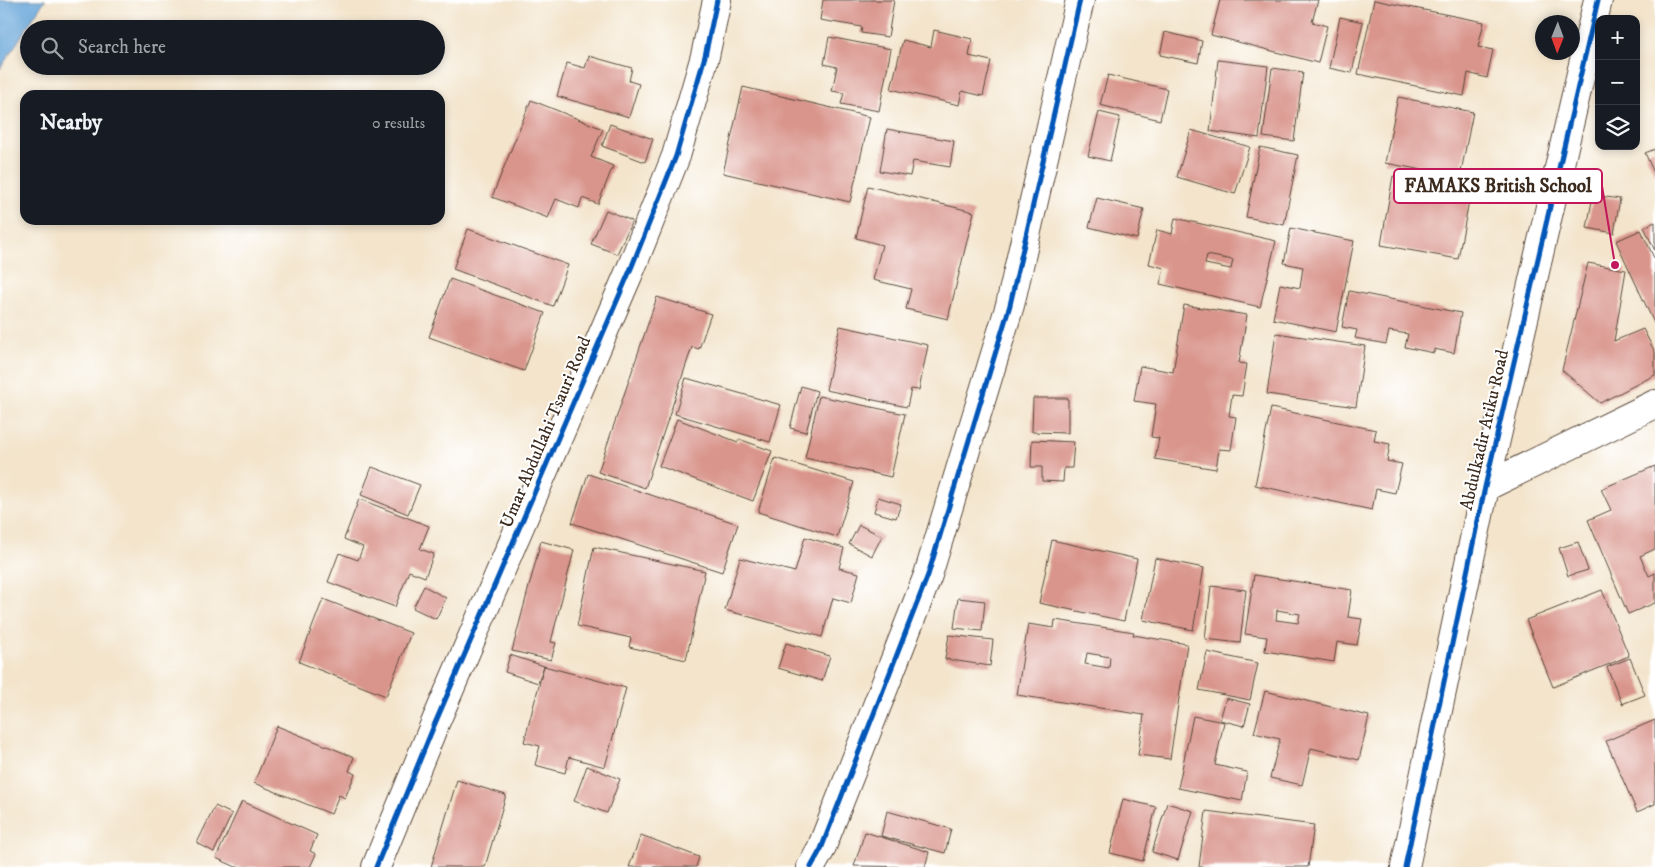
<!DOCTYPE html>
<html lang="en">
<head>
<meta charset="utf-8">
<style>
  body { margin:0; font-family:"IM FELL DW Pica",serif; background:#242831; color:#f1f3f6 }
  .controls { position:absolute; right:15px; top:15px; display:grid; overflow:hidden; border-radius:10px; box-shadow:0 2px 8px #0003 }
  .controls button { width:45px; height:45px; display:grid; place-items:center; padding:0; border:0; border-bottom:1px solid #363941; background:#171b24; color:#f1f3f6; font:25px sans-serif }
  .compass { position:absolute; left:1535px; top:15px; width:45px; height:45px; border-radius:50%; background:#171b24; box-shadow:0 2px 8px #0003; rotate:181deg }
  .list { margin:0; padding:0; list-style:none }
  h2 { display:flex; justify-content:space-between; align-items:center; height:65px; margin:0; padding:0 20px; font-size:21px }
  h2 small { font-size:16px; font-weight:400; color:#9ea1a6 }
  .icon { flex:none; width:28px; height:28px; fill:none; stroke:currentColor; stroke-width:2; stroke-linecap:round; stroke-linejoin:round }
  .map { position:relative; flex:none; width:1655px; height:867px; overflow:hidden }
  .search { position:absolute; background:#171b24; box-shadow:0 2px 8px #0003; left:20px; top:20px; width:425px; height:55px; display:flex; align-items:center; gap:12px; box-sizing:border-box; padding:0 18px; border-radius:28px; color:#9ea1a6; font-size:19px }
  .panel { position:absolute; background:#171b24; box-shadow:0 2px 8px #0003; left:20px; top:90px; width:425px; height:135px; border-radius:15px }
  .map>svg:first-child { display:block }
  .water { fill:#65a4d8; stroke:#50677b }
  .building { fill:#d9958c; fill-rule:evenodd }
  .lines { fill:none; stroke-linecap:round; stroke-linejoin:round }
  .minor-casing { stroke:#574638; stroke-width:30 }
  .minor { stroke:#fff; stroke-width:28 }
  .cycleway-casing { stroke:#fff; stroke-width:8 }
  .cycleway { stroke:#0057b8; stroke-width:5 }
  .labels { text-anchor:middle; stroke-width:4; stroke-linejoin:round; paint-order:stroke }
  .street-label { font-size:18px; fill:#3b2a1e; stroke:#fff }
  .leader { fill:none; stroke:#c2185b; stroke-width:2 }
  .callout-dot { fill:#c2185b; stroke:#fff; stroke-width:2 }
  .callout { fill:#fff; stroke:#c2185b; stroke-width:2 }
  .callout-label { font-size:19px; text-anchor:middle; font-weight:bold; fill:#3b2a1e }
</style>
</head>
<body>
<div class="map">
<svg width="1655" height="867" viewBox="0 0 1655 867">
  <rect width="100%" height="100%" fill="#fff"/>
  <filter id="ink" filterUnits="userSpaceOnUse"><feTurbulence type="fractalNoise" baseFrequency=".02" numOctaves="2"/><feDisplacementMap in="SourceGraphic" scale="10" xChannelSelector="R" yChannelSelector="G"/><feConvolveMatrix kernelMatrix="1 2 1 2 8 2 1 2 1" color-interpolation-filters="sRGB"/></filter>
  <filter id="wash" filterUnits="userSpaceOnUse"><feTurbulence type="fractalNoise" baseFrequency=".0096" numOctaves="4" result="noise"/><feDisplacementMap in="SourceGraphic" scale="20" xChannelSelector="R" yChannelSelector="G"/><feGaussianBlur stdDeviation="1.12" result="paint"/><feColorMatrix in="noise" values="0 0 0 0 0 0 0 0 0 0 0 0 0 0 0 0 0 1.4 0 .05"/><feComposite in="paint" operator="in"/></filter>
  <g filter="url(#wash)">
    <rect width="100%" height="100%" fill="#f3e4cb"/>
    <path class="water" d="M0,0H45L0,69Z"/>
    <g id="blocks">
      <path class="building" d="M823,0H894L888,37L861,33L862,27L820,20Z
        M1220,0H1318L1312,22L1327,26L1318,63L1211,35Z
        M1374,0L1484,22L1478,47L1493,50L1487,78L1468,73L1464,96L1358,74Z
        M1340,17L1363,22L1352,73L1329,68Z
        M934,30L972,39L969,56L991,61L983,96L962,91L959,105L891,89L903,40L931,47Z
        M1165,32L1202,41L1198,63L1160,55Z
        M829,37L891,49L879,111L841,104L844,93L832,91L837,67L824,64Z
        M589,56L632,68L629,81L639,84L629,117L557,96L567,63L585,68Z
        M1218,60L1268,66L1259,138L1210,131Z
        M1272,68L1303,72L1294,141L1263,137Z
        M1108,75L1167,89L1160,120L1100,105Z
        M743,87L870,117L850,202L723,173Z
        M1398,97L1473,112L1460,177L1385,163Z
        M531,100L603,129L591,157L613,166L598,204L582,198L579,208L556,199L548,218L492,197Z
        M1099,112L1120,117L1110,161L1088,156Z
        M610,124L653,139L645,162L602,146Z
        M887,129L954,141L950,167L913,161L910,176L880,171Z
        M1191,130L1250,147L1235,194L1177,177Z
        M1260,147L1298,155L1284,225L1246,217Z
        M1655,149V175L1645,153Z
        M1393,176L1471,190L1458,259L1381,245Z
        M868,186L974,212L948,319L906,309L911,289L873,280L882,245L856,238Z
        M1593,195L1620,199L1614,233L1587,228Z
        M1097,198L1144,209L1137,239L1089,227Z
        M606,210L632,221L617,254L591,244Z
        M1175,218L1276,241L1260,307L1160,284L1164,268L1149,264L1157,230L1172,234ZM1207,255L1233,260L1231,269L1205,264Z
        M1655,222V251L1644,227Z
        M1291,228L1354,241L1336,332L1273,319L1280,284L1300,288L1303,267L1284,263Z
        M468,229L568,265L553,306L453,269Z
        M1641,230L1655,260V325L1616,241Z
        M1588,263L1626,270L1614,341L1643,329L1655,352V375L1600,403L1562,370Z
        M450,279L545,313L524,371L429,337Z
        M1349,291L1461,313L1454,353L1434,349V353L1405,347L1408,334L1389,331L1386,344L1355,338L1357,330L1342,327Z
        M657,297L711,314L699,349L692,347L645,488L598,472Z
        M1184,305L1247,315L1239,363L1247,364L1242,396L1232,395L1229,416L1236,417L1231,450L1219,449L1216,469L1155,459L1159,438L1151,437L1156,404L1134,401L1140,366L1173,372Z
        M840,326L928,345L919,390L911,389L907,407L826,390Z
        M1276,333L1365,346L1356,407L1267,394Z
        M686,378L781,405L770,442L675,414Z
        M801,386L817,391L806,432L790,428Z
        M819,396L905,414L891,477L805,458Z
        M1033,398H1068V433L1032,432Z
        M1271,408L1376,430L1374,441L1390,444L1387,461L1402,464L1395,493L1376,489L1372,510L1255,485Z
        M677,419L738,442L739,439L772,451L753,501L659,466Z
        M1032,440L1074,442L1072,468H1064L1063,482L1042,481V467H1031Z
        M775,458L854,482L837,537L758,512Z
        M1655,466V549L1640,556L1649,576L1655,573V603L1628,614L1588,520L1611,510L1601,489Z
        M372,467L420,485L408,514L361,495Z
        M588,474L738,524L722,572L572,523Z
        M878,497L901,504L896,518L874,512Z
        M359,499L429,526L420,549L434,554L425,577L409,571L395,607L328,582L339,553L358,560L363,547L344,539Z
        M859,525L882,536L872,556L849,544Z
        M805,537L844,548L839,568L859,573L851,603L833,598L822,637L725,610L740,558L795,572Z
        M1052,540L1137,559L1124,621L1039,603Z
        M541,541L574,550L551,642L556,643L551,660L512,651Z
        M1578,542L1588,570L1568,576L1559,548Z
        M594,547L705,571L686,660L629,647L631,638L577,626Z
        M1155,558L1204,568L1193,630L1143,620Z
        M1254,575L1352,590L1348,617L1362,619L1357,645L1337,642L1334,662L1265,651L1267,637L1245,634ZM1277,610L1300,614L1298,623L1276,620Z
        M424,586L446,598L436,619L413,608Z
        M1211,586L1246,590L1240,643L1205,639Z
        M1602,590L1629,656L1553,687L1526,620Z
        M958,598L985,601L982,631L954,628Z
        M323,599L411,633L386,696L299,662Z
        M1055,620L1134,632L1133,635L1187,644L1170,759L1138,755L1144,715L1017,695L1028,624L1054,628ZM1087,653L1110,657L1109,668L1085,664Z
        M949,635L993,640L990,666L945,659Z
        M786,643L830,656L822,681L778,668Z
        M1207,652L1258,663L1250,700L1199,690Z
        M510,655L544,666L538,683L505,672Z
        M1630,658L1645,695L1622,704L1607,667Z
        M544,666L626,688L605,767L569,757L565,773L535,765L540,746L524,742Z
        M1265,691L1369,716L1359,760L1311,748L1302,785L1270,778L1280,739L1254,733Z
        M1226,698L1250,704L1244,726L1220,720Z
        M1193,716L1224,722L1215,765L1247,772L1242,801L1178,788Z
        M1655,720V804L1637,812L1606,741Z
        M277,726L354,757L349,771L355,774L345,798L339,795L331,814L254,783Z
        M587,766L620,779L607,813L574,801Z
        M457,780L506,795L485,867H431Z
        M1123,799L1156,807L1143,861L1110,853Z
        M242,801L317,835L310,851L316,854L310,867H236L216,858Z
        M1167,803L1193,811L1178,860L1152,852Z
        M215,806L232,814L214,852L197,843Z
        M887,811L951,829L945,853L881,836Z
        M1206,811L1314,825L1308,867H1199Z
        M865,832L929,852L925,867L854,866Z
        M641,835L699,857L696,867H629Z"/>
    </g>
  </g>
  <g filter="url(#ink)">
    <use href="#blocks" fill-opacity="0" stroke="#574638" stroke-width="1"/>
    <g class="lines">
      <g class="minor-casing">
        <path id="minor" d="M1485,487L1655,404
          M376,867L433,728L632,266L676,156L705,56L717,0
          M811,867L821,849L928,575L1010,305L1080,0
          M1405,867L1485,487L1598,0"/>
      </g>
      <use href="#minor" class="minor"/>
      <g class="cycleway-casing">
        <path id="cycleway" d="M376,867L433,728L632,266L676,156L705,56L717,0
          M811,867L821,849L928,575L1010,305L1080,0
          M1405,867L1485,487L1598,0"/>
      </g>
      <use href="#cycleway" class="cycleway"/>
    </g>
  </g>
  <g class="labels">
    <g class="street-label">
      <text transform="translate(1484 430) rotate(-77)" y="6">Abdulkadir Atiku Road</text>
      <text transform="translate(545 432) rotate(-67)" y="6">Umar Abdullahi Tsauri Road</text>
    </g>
  </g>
  <path class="leader" d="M1615 265L1602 186"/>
  <circle class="callout-dot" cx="1615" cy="265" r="5"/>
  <rect class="callout" x="1394" y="169" width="208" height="34" rx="5"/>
  <g class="callout-label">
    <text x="1498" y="192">FAMAKS British School</text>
  </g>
</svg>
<div class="controls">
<button>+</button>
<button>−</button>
<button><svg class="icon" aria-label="layers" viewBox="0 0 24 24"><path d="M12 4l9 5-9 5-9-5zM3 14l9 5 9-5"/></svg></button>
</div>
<svg class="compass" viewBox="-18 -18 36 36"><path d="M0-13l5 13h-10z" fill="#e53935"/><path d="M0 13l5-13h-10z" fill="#9ea1a6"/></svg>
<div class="search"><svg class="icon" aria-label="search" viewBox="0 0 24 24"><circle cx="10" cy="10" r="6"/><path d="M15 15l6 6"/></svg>Search here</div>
<section class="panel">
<h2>Nearby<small>0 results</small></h2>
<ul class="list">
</ul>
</section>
</div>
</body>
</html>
